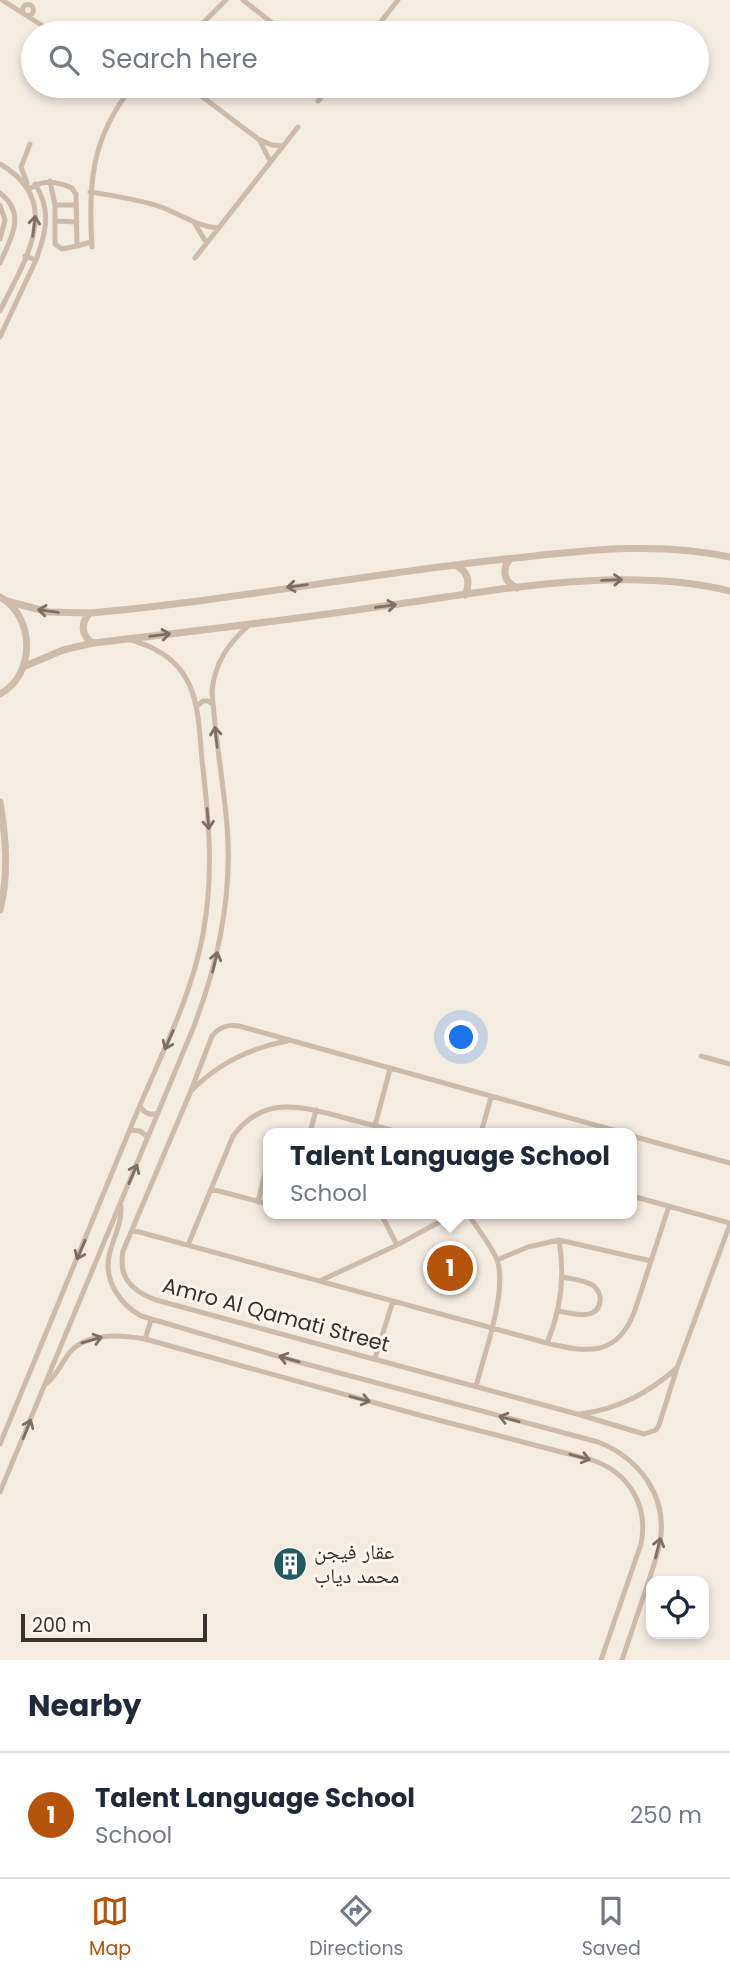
<!DOCTYPE html>
<html lang="en">
<head>
<meta charset="utf-8">
<style>
  body { margin:0; font-family:Poppins,"Noto Naskh Arabic",sans-serif; background:#f2f2f3; color:#1f2937 }
  .controls { position:absolute; right:21px; bottom:21px; display:grid; overflow:hidden; border-radius:14px; box-shadow:0 4px 10px #0003 }
  .controls button { width:63px; height:63px; display:grid; place-items:center; padding:0; border:0; border-bottom:2px solid #e0e1e3; background:#fff; color:#1f2937; font:35px sans-serif }
  .scale { position:absolute; left:21px; bottom:18px; width:186px; box-sizing:border-box; padding-left:7px; border:4px solid #3b302b; border-top:0; font-size:19px; line-height:24px; white-space:nowrap; color:#3b302b; -webkit-text-stroke:5px #fbf5ee; paint-order:stroke }
  .you { position:absolute; left:462px; top:1038px; width:24px; height:24px; margin:-18px; border:5px solid #fff; border-radius:50%; background:#1a73e8; box-shadow:0 0 0 10px #1a73e833 }
  .badge { display:grid; place-items:center; width:46px; height:46px; border-radius:50%; background:#b45309; color:#fff; font-size:23px; font-weight:700 }
  .pin { position:absolute; translate:-50% -50%; border:4px solid #fff; box-shadow:0 2px 7px #0006 }
  .popup { position:absolute; left:263px; top:1128px; width:374px; height:91px; box-sizing:border-box; display:grid; place-content:center; border-radius:14px; background:#fff; filter:drop-shadow(0 2px 5px #0005); font-size:23px; white-space:nowrap; color:#747a83 }
  .popup b { font-size:26px; color:#1f2937 }
  .popup::after { content:''; position:absolute; left:50%; top:100%; margin-left:-14px; border:14px solid transparent; border-top-color:#fff }
  .list { margin:0; padding:0; list-style:none }
  h2 { display:flex; justify-content:space-between; align-items:center; height:91px; margin:0; padding:0 28px; font-size:30px }
  h2 small { font-size:23px; font-weight:400; color:#747a83 }
  .list li { display:grid; grid-template-columns:46px 1fr auto; gap:21px; align-items:center; box-sizing:border-box; height:126px; padding:0 28px; border-top:2px solid #e0e1e3 }
  .list b { display:block; font-size:26px; white-space:nowrap }
  .list p { margin:0; font-size:23px; white-space:nowrap; color:#747a83 }
  .list em { font-size:23px; font-style:normal; color:#747a83 }
  .icon { flex:none; width:38px; height:38px; fill:none; stroke:currentColor; stroke-width:2; stroke-linecap:round; stroke-linejoin:round }
  .map { position:relative; flex:none; width:730px; height:1660px; overflow:hidden }
  .search { position:absolute; background:#fff; box-shadow:0 4px 10px #0003; left:21px; right:21px; top:21px; height:77px; display:flex; align-items:center; gap:18px; box-sizing:border-box; padding:0 24px; border-radius:38px; color:#747a83; font-size:26px }
  .sheet { height:217px; background:#fff }
  nav { display:flex; justify-content:space-around; align-items:center; box-sizing:border-box; height:98px; border-top:2px solid #e0e1e3; background:#fff; font-size:19px; color:#747a83 }
  nav a { display:grid; justify-items:center; gap:4px }
  nav .on { color:#b45309 }
  .map>svg:first-child { display:block }
  .lines { fill:none; stroke-linecap:round; stroke-linejoin:round }
  .minor { stroke:#cdbbac; stroke-width:5 }
  .tertiary { stroke:#cdbbac; stroke-width:7 }
  .oneway { stroke:#7d6f65 }
  .labels { text-anchor:middle; stroke-width:6; stroke-linejoin:round; paint-order:stroke }
  .street-label { font-size:21px; fill:#3b302b; stroke:#fbf5ee }
  .poi-label { font-size:21px; fill:#3b302b; stroke:#fbf5ee; text-anchor:start }
</style>
</head>
<body>
<div class="map">
<svg width="730" height="1660" viewBox="0 0 730 1660">
  <rect width="100%" height="100%" fill="#f4ebe1"/>
  <g class="lines">
    <path class="minor" d="M2,0L24,14
      M243,0L285,33
      M22.5 10a5.5 5.5 0 1 1 11 0a5.5 5.5 0 1 1-11 0Z
      M27,16L54,33
      M193,33L226,0
      M372,33L398,0
      M121,86L123,99
      M188,86L258,139L272,145L282,146
      M318,101L331,86
      M260,141L270,161
      M0,164C66,202 24,261 0,311
      M50,181L55,205V244L62,249L77,246
      M35,184C52,210 46,233 36,260
      M27,188V183L21,167L30,144
      M28,190C42,179 56,181 72,188L76,194L77,246L91,242
      M90,192C114,196 138,199 161,207C182,215 194,225 217,228
      M0,193C27,214 11,238 0,263
      M0,205L5,220L0,239
      M55,205H76
      M56,221L77,222
      M195,224L206,242
      M92,247C88,184 91,137 133,86
      M195,258L298,127
      M0,337L36,260L25,256
      M197,706L203,701H208L213,704
      M701,1056L730,1064
      M192,1090C219,1063 250,1048 287,1041
      M140,1106C144,1113 150,1116 158,1113
      M130,1130L140,1131L148,1137
      M310,1133L316,1110
      M373,1133L390,1069
      M481,1133L491,1097
      M624,1133L239,1026C227,1024 219,1027 212,1036L190,1093L123,1251C118,1278 132,1291 156,1300L577,1414L644,1434L656,1430L659,1425L677,1368L730,1224
      M632,1136L730,1163
      M211,1189L268,1204
      M632,1196L730,1223
      M258,1202L268,1160
      M121,1206C122,1224 113,1238 109,1256C104,1281 120,1304 141,1316L291,1360L598,1442C639,1458 668,1496 660,1542C657,1558 651,1573 646,1589C638,1613 630,1636 622,1660
      M381,1214L397,1245
      M468,1214C476,1227 492,1246 497,1260C508,1289 484,1356 476,1386
      M132,1230L547,1343C588,1353 618,1357 635,1310L669,1206
      M188,1245L233,1136C262,1097 296,1105 338,1116C359,1122 381,1127 402,1133
      M497,1260L528,1247L559,1240L651,1261
      M322,1280L397,1245L454,1214
      M558,1311C571,1313 598,1322 600,1301C601,1295 598,1290 594,1286C586,1280 572,1279 562,1277
      M145,1339L151,1320
      M547,1343C561,1310 565,1276 559,1240
      M375,1358L393,1301
      M47,1383C58,1374 62,1362 70,1352C88,1332 121,1335 145,1339L419,1415L592,1460C628,1472 649,1505 641,1544L601,1660
      M580,1414C619,1409 648,1393 677,1368
      M0,1444C45,1335 91,1226 135,1117C160,1056 191,999 203,934C214,876 209,819 202,760C198,717 200,673 156,650C148,645 139,643 131,640
      M0,1492L192,1031C218,965 233,897 227,825C223,780 215,736 212,691C215,662 228,644 249,625"/>
    <path class="tertiary" d="M510,559C501,570 504,582 517,588
      M455,565C468,571 471,582 465,595
      M0,597C35,616 36,675 0,694
      M7,601L48,612L90,613C226,601 361,575 497,560C575,552 652,540 730,557
      M90,613C80,623 81,636 93,643
      M23,667L63,650L93,643C188,632 283,621 377,607C489,592 619,564 730,591
      M0,802C6,838 9,874 0,910"/>
  </g>
  <defs><path id="oneway-shaft" d="M-6 0H5M1.5-3L5.5 0L1.5 3" fill="none" stroke-width="1.6" stroke-linecap="round" stroke-linejoin="round" transform="scale(1.75)"/></defs>
  <g class="oneway">
    <use href="#oneway-shaft" transform="translate(34 226) rotate(-83)"/>
    <use href="#oneway-shaft" transform="translate(612 580) rotate(-2)"/>
    <use href="#oneway-shaft" transform="translate(297 586) rotate(172)"/>
    <use href="#oneway-shaft" transform="translate(386 606) rotate(-8)"/>
    <use href="#oneway-shaft" transform="translate(48 611) rotate(-172)"/>
    <use href="#oneway-shaft" transform="translate(160 635) rotate(-7)"/>
    <use href="#oneway-shaft" transform="translate(216 737) rotate(-97)"/>
    <use href="#oneway-shaft" transform="translate(208 819) rotate(85)"/>
    <use href="#oneway-shaft" transform="translate(215 962) rotate(-76)"/>
    <use href="#oneway-shaft" transform="translate(169 1040) rotate(114)"/>
    <use href="#oneway-shaft" transform="translate(133 1174) rotate(-67)"/>
    <use href="#oneway-shaft" transform="translate(81 1250) rotate(113)"/>
    <use href="#oneway-shaft" transform="translate(92 1340) rotate(-16)"/>
    <use href="#oneway-shaft" transform="translate(289 1359) rotate(-164)"/>
    <use href="#oneway-shaft" transform="translate(360 1399) rotate(15)"/>
    <use href="#oneway-shaft" transform="translate(509 1419) rotate(-165)"/>
    <use href="#oneway-shaft" transform="translate(27 1429) rotate(-68)"/>
    <use href="#oneway-shaft" transform="translate(580 1457) rotate(15)"/>
    <use href="#oneway-shaft" transform="translate(658 1548) rotate(-76)"/>
  </g>
  <defs>
    <g id="building-disc" transform="scale(1.75)"><circle r="9.5" fill="#1f5a5e" stroke="#fbf5ee"/><path d="M-4-6H4V6H1V3H-1V6H-4ZM-2.5-4.3h1.7v1.8h-1.7ZM.8-4.3h1.7v1.8H.8ZM-2.5-1h1.7V.8h-1.7ZM.8-1h1.7V.8H.8Z" fill="#fff"/></g>
  </defs>
  <g fill-rule="evenodd">
    <use href="#building-disc" x="290" y="1564"/>
  </g>
  <g class="labels">
    <g class="street-label">
      <text transform="translate(276 1315) rotate(15)" y="7">Amro Al Qamati Street</text>
    </g>
    <g class="poi-label">
      <text x="314" y="1559">عقار فيجن<tspan x="314" dy="24">محمد دياب</tspan></text>
    </g>
  </g>
</svg>
<div class="controls">
<button><svg class="icon" aria-label="locate" viewBox="0 0 24 24"><circle cx="12" cy="12" r="6"/><path d="M12 2v4M12 18v4M2 12h4M18 12h4"/></svg></button>
</div>
<div class="scale">200 m</div>
<div class="you"></div>
<div class="pin badge" style="left:450px;top:1268px">1</div>
<div class="popup"><b>Talent Language School</b>School</div>
<div class="search"><svg class="icon" aria-label="search" viewBox="0 0 24 24"><circle cx="10" cy="10" r="6"/><path d="M15 15l6 6"/></svg>Search here</div>
</div>
<section class="sheet">
<h2>Nearby<small></small></h2>
<ul class="list">
<li><span class="badge">1</span><div><b>Talent Language School</b><p>School</p></div><em>250 m</em></li>
</ul>
</section>
<nav>
<a class="on"><svg class="icon" aria-label="map" viewBox="0 0 24 24"><path d="M3 6l6-2 6 2 6-2v14l-6 2-6-2-6 2zM9 4v14M15 6v14"/></svg>Map</a>
<a><svg class="icon" aria-label="directions" viewBox="0 0 24 24"><path d="M12 3l9 9-9 9-9-9zM9 14v-3h6M13 9l2 2-2 2"/></svg>Directions</a>
<a><svg class="icon" aria-label="saved" viewBox="0 0 24 24"><path d="M7 4h10v16l-5-4-5 4z"/></svg>Saved</a>
</nav>
</body>
</html>
